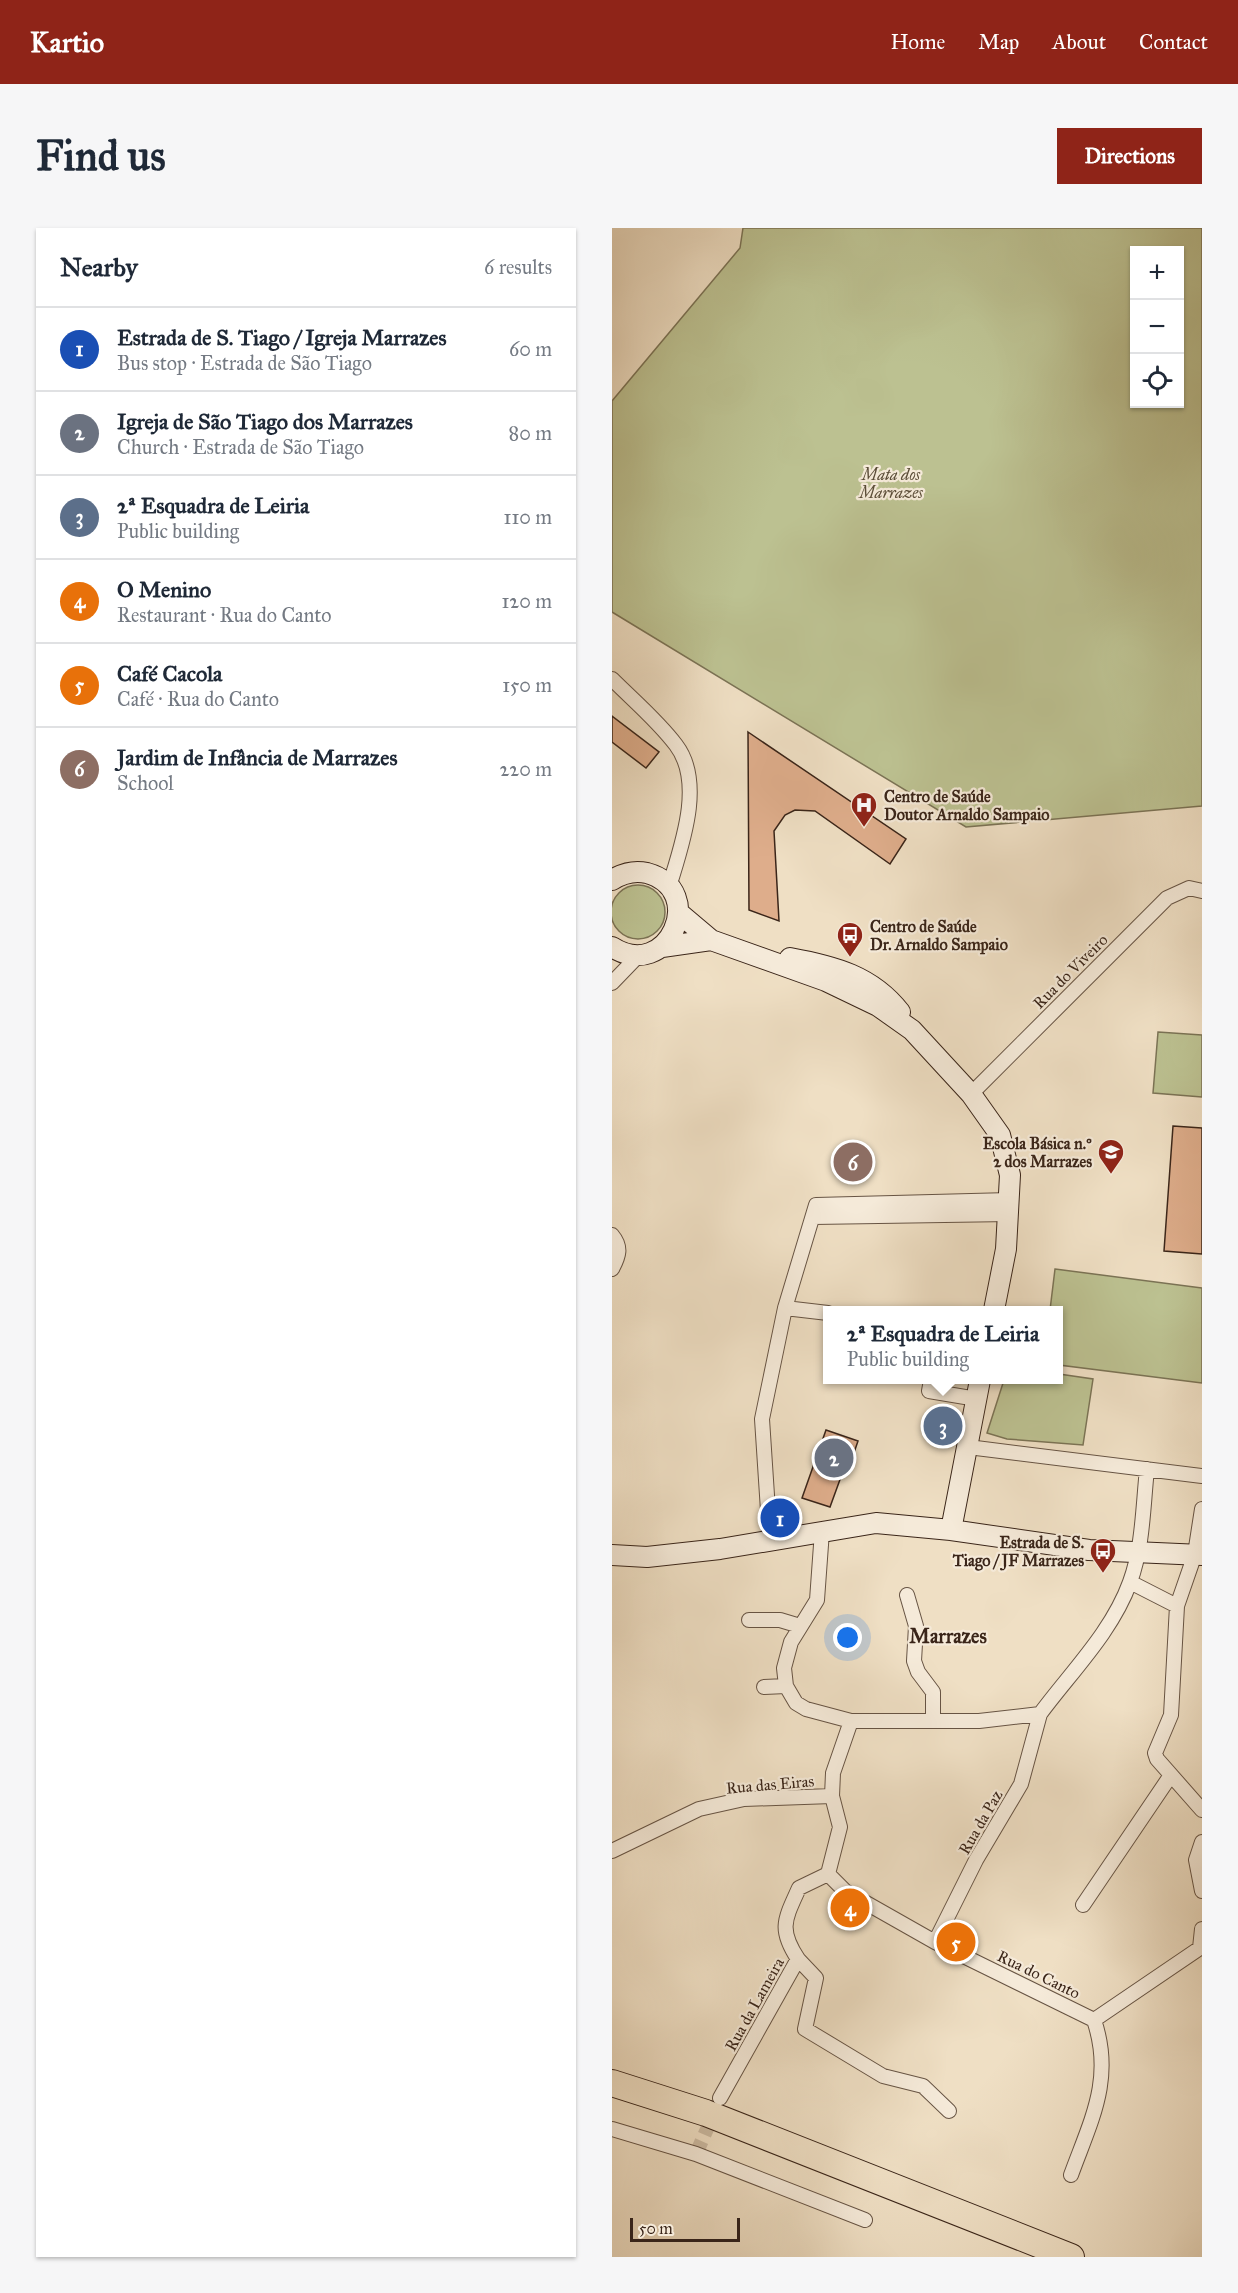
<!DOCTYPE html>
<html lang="en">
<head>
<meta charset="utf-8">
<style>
  body { margin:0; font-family:"IM FELL Great Primer",serif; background:#f6f6f7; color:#1f2937 }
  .controls { position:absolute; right:18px; top:18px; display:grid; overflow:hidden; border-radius:0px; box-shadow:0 2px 4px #0004 }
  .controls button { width:54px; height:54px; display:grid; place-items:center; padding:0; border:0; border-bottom:2px solid #e0e1e3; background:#fff; color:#1f2937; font:30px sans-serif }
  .scale { position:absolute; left:18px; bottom:15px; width:110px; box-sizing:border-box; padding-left:6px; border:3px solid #3a2519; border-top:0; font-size:16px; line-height:21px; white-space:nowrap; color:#3a2519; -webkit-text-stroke:4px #f5ead9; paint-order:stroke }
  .you { position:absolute; left:236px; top:1410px; width:21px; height:21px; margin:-15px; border:4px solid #fff; border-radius:50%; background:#1a73e8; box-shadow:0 0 0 9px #1a73e833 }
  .badge { display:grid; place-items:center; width:39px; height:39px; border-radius:50%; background:#8f2418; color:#fff; font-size:20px; font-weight:700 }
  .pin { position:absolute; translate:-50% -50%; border:3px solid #fff; box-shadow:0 2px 6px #0006 }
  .popup { position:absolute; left:211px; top:1078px; width:240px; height:78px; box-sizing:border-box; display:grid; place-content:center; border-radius:0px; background:#fff; filter:drop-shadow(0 2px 4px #0005); font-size:20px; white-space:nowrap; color:#747a83 }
  .popup b { font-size:22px; color:#1f2937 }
  .popup::after { content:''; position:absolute; left:50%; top:100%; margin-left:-12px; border:12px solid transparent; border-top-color:#fff }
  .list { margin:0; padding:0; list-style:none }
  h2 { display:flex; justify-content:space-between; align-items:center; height:78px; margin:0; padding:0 24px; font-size:26px }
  h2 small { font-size:20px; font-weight:400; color:#747a83 }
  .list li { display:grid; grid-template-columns:39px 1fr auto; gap:18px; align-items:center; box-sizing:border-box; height:84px; padding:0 24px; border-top:2px solid #e0e1e3 }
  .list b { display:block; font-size:22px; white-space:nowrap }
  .list p { margin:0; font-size:20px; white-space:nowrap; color:#747a83 }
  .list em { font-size:20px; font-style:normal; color:#747a83 }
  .icon { flex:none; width:33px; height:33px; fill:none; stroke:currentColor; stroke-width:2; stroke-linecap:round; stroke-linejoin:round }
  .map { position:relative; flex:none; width:590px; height:2029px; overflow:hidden; border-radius:0px }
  header { display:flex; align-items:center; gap:36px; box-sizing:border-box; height:84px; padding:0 30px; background:#8f2418; color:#fff }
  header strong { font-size:28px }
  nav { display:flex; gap:33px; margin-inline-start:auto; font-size:21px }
  .intro { display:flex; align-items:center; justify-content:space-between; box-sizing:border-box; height:144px; padding:0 36px }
  h1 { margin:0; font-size:42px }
  .button { padding:15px 27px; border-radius:0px; background:#8f2418; color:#fff; font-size:21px; font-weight:700 }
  main { display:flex; gap:36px; padding:0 36px }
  aside { flex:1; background:#fff; border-radius:0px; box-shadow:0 2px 4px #0004 }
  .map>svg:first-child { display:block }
  .green { fill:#bcc191; stroke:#7b7355; stroke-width:1.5; fill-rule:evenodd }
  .building { fill:#dead8b; stroke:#3a2519; stroke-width:1.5 }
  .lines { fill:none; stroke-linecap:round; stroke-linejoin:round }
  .street-tunnel { stroke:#cbbaa2; stroke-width:14; stroke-dasharray:14 7; stroke-linecap:butt }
  .street-casing { stroke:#675444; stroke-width:16 }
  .secondary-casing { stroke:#3a2519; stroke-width:22 }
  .highway-casing { stroke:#3a2519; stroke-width:28 }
  .street { stroke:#f5ead9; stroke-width:14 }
  .secondary { stroke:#f5ead9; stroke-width:20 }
  .highway { stroke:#efdfc4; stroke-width:26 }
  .labels { text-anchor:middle; stroke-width:4.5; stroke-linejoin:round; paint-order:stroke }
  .park-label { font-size:16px; font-style:italic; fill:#5a4c37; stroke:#f5ead9 }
  .poi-label { font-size:16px; font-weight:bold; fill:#3a2519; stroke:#f5ead9; text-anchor:start }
  .street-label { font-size:16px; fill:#3a2519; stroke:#f5ead9 }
  .quarter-label { font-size:20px; font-weight:bold; fill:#3a2519; stroke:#f5ead9 }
</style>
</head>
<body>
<header>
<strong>Kartio</strong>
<nav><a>Home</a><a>Map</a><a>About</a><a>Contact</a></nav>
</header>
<div class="intro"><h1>Find us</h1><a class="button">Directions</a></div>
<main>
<aside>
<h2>Nearby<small>6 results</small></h2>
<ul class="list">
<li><span class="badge" style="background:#1a4fb4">1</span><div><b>Estrada de S. Tiago / Igreja Marrazes</b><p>Bus stop · Estrada de São Tiago</p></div><em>60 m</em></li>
<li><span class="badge" style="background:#6b7280">2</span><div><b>Igreja de São Tiago dos Marrazes</b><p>Church · Estrada de São Tiago</p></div><em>80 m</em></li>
<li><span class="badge" style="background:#5c6f8a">3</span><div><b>2ª Esquadra de Leiria</b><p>Public building</p></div><em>110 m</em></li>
<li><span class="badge" style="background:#e8710a">4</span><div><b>O Menino</b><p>Restaurant · Rua do Canto</p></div><em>120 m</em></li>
<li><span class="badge" style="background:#e8710a">5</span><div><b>Café Cacola</b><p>Café · Rua do Canto</p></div><em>150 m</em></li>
<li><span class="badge" style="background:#8d6e63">6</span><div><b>Jardim de Infância de Marrazes</b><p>School</p></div><em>220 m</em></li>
</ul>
</aside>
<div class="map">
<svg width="590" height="2029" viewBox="0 0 590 2029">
  <rect width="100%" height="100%" fill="#efdfc4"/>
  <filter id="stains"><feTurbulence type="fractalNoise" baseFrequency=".00333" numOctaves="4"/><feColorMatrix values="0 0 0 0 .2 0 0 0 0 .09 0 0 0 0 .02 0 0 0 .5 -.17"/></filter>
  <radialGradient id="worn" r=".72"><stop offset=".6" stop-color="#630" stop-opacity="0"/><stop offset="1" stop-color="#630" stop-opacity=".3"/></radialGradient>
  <path class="green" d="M131,0H590V578L354,599L0,384V173L128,20ZM568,22V176H522V22Z
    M-1 684a27 27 0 1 1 54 0a27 27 0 1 1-54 0Z
    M546,804L590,807V869L541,865Z
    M443,1041L590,1060V1155L447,1137L446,1082H438Z
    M447,1146L481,1151L471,1217L395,1211L375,1205L392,1152H446Z"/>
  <path class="building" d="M0,488L47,524L34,540L0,514Z
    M136,504L294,611L278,636L203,583L183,582L173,587L162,603L167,693L137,682Z
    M561,898L590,900V1026L552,1023Z
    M214,1202L246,1213L234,1248L230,1246L218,1279L190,1270Z"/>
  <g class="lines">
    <path class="street-tunnel" d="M84,1926L103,1883"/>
    <g class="street-casing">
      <path id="street" d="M0,451C21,472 46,493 64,517C93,555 69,619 57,659
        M0,755L27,727
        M359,866L555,670L577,660L590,663
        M201,989L398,986
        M0,1007C10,1019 7,1028 0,1041
        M173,1080L216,1085
        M319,1152L317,1163L365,1171
        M356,1219L590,1248
        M590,1281L583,1326L565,1378L559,1487L543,1525L545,1531L590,1582
        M210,1303L205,1372L179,1414L172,1440L174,1458L184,1475L194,1481L239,1493H367L428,1486C459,1444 500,1404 518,1354C531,1319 531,1278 535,1241
        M158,1313L150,1191L173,1080L204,977L398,972
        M518,1354L565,1378
        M295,1367L304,1398L302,1433L306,1444L321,1464V1493
        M137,1392H168L188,1398
        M152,1459L174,1458
        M239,1493L221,1545L220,1568L228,1599L216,1646L233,1663L323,1714L482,1792
        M590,1614L584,1632L590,1663
        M0,1623L87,1581L132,1571L220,1568
        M471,1677L559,1547
        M323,1714L364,1632L409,1556L428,1486
        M186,1731L204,1750L193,1801L271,1848L311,1858L337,1883
        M108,1870L186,1731C166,1701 173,1691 187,1660L216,1646
        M0,1901L84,1926L253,1992
        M459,1947C479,1892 502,1851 482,1792L588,1720L590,1701"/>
    </g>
    <g class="secondary-casing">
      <path id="secondary" d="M0,652C11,645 22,642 35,645C97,662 56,755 0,719
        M67,685L99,712L214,753L266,778L300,802L359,866L388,907L398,947L394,1021L382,1082
        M50,719L99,712
        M178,730C222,738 260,748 288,784
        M339,1302L368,1152
        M0,1327L35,1329L108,1321L264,1295L339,1302L477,1322L590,1327"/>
    </g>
    <g class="highway-casing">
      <path id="highway" d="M0,1855L94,1885L459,2029"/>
    </g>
    <use href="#street" class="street"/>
    <use href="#secondary" class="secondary"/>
    <use href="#highway" class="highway"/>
  </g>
  <defs>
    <g id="hospital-pin" transform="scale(1.35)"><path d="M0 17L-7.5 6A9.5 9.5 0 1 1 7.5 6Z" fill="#8f2418" stroke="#f5ead9"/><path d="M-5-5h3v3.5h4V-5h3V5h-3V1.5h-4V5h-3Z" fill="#fff"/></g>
    <g id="bus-pin" transform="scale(1.35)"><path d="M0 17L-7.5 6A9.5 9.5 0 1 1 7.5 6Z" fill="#8f2418" stroke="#f5ead9"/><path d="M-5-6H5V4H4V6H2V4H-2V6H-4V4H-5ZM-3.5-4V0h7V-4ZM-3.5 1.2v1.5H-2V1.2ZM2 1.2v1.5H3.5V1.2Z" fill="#fff"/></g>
    <g id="school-pin" transform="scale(1.35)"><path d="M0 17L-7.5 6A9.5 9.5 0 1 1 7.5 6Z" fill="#8f2418" stroke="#f5ead9"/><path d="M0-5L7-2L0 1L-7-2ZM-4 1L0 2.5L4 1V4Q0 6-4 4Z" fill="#fff"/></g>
  </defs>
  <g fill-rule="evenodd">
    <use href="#hospital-pin" x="252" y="577"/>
    <use href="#bus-pin" x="238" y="707"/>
    <use href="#school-pin" x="499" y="924"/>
    <use href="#bus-pin" x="491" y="1323"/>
  </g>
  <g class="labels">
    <g class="park-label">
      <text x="279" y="252">Mata dos<tspan x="279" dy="18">Marrazes</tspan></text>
    </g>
    <g class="poi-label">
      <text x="272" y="574">Centro de Saúde<tspan x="272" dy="18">Doutor Arnaldo Sampaio</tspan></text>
      <text x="258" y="704">Centro de Saúde<tspan x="258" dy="18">Dr. Arnaldo Sampaio</tspan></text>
      <text x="480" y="921" text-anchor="end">Escola Básica n.º<tspan x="480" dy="18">2 dos Marrazes</tspan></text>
      <text x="472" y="1320" text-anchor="end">Estrada de S.<tspan x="472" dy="18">Tiago / JF Marrazes</tspan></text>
    </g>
    <g class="street-label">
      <text transform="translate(458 743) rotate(-45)" y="6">Rua do Viveiro</text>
      <text transform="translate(158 1556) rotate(-5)" y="6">Rua das Eiras</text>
      <text transform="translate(368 1594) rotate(-60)" y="6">Rua da Paz</text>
      <text transform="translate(427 1746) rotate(26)" y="6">Rua do Canto</text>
      <text transform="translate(142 1776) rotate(-61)" y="6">Rua da Lameira</text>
    </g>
    <g class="quarter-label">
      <text x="336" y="1415">Marrazes</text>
    </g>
  </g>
  <rect width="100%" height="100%" filter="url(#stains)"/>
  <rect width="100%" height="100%" fill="url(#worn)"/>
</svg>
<div class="controls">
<button>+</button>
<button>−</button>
<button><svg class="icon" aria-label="locate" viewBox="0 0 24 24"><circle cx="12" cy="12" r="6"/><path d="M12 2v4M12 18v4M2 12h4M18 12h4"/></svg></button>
</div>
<div class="scale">50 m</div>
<div class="you"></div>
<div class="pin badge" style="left:168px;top:1290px;background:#1a4fb4">1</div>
<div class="pin badge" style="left:222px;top:1230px;background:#6b7280">2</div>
<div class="pin badge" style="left:331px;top:1198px;background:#5c6f8a">3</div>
<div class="popup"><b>2ª Esquadra de Leiria</b>Public building</div>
<div class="pin badge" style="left:238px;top:1680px;background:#e8710a">4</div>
<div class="pin badge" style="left:344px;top:1714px;background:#e8710a">5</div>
<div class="pin badge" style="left:241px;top:934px;background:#8d6e63">6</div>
</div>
</main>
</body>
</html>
